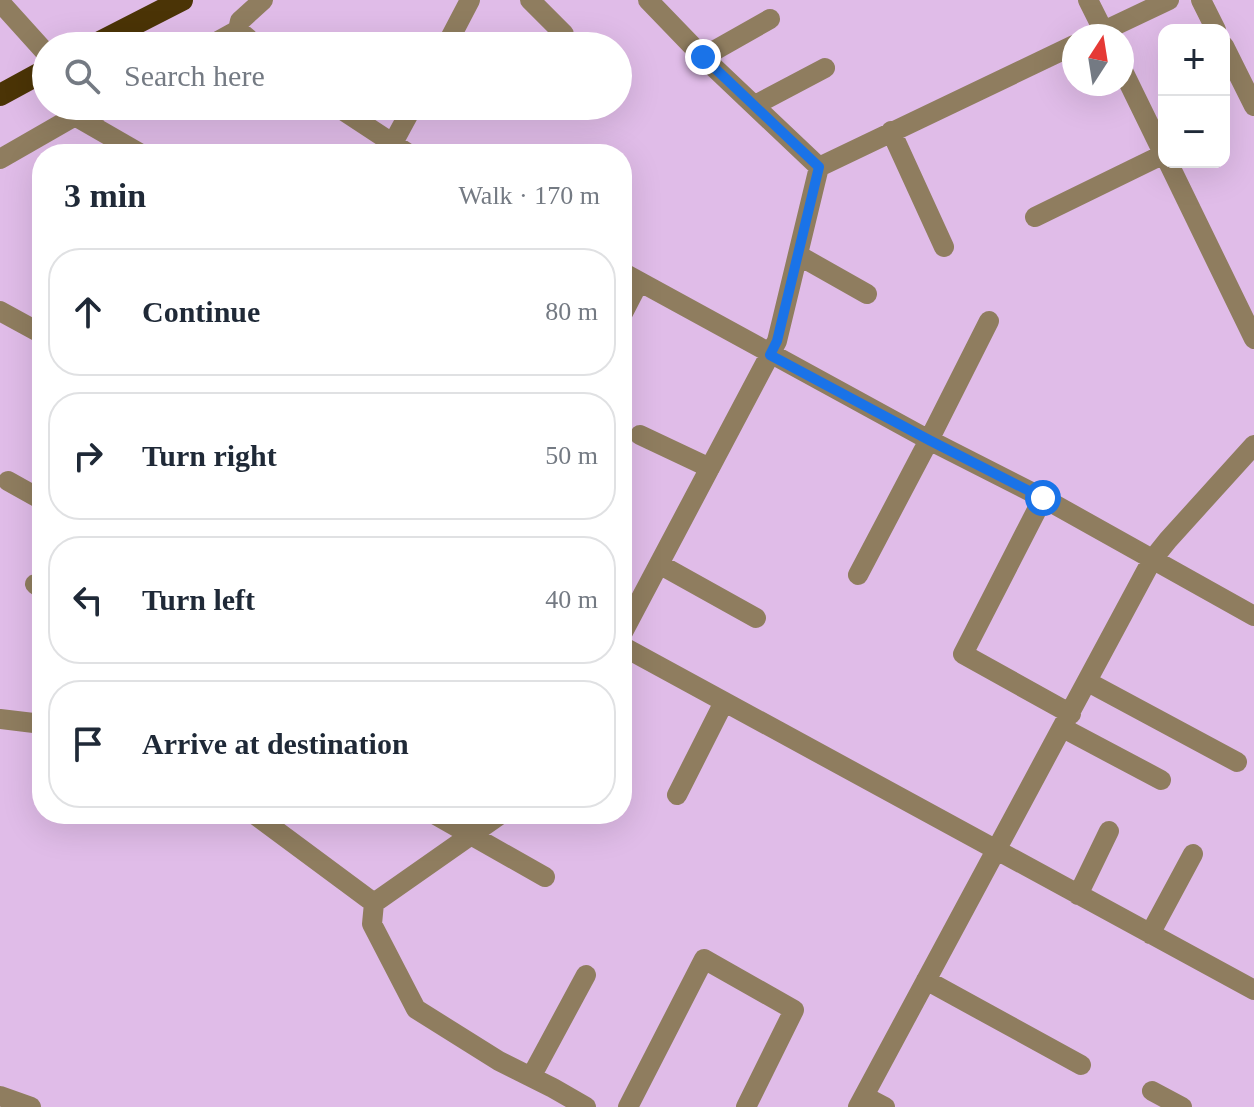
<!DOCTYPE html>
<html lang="en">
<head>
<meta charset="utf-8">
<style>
  body { margin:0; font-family:"Times New Roman",serif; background:#f2f2f3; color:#1f2937 }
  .controls { position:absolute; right:24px; top:24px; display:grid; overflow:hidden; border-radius:16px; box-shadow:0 8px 32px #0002 }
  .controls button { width:72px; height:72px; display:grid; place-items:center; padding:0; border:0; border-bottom:2px solid #e0e1e3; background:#fff; color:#1f2937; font:40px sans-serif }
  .compass { position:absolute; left:1062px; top:24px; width:72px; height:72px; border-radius:50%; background:#fff; box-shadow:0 8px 32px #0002; rotate:12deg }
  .stop { position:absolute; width:24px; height:24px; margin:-18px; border:6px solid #1a73e8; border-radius:50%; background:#fff }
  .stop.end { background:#1a73e8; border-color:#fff; box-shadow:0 2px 8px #0008 }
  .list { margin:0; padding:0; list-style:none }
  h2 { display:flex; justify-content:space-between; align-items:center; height:104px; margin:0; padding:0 32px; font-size:34px }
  h2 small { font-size:26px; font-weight:400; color:#747a83 }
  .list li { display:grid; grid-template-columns:52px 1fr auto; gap:24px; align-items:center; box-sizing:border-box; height:128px; margin:0 16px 16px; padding:0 16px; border:2px solid #e0e1e3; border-radius:32px }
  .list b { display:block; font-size:30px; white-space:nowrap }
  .list em { font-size:26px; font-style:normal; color:#747a83 }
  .icon { flex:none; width:44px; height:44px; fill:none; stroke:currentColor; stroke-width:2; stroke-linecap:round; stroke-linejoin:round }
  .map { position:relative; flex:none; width:1254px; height:1107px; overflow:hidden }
  .search { position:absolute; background:#fff; box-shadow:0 8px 32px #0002; left:32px; top:32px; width:600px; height:88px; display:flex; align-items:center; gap:20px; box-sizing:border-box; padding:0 28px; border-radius:44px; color:#747a83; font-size:30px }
  .panel { position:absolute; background:#fff; box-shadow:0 8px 32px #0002; left:32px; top:144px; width:600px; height:680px; border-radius:32px }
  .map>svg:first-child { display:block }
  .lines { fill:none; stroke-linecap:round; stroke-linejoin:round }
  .minor { stroke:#8f7d5f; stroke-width:20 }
  .trunk { stroke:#4b3406; stroke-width:22 }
  .route { stroke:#1a73e8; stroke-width:10 }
</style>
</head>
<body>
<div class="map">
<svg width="1254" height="1107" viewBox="0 0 1254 1107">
  <rect width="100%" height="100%" fill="#e0bce8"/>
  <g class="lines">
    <path class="minor" d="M530,0L564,34
      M648,0L703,57L819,167
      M1088,0L1106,36
      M1201,0L1216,30
      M0,2L46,53
      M1093,36L1169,0
      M209,46L238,30
      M257,46L238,30L240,21L263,0
      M446,46L470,0
      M1224,46L1254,106
      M703,57L770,19
      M1122,69L1164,155
      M755,105L825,68
      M336,106L409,154
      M75,116L141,154
      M891,131L944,247
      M387,154L413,106
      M0,159L75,116L100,111L109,106
      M1168,162L1254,339
      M1035,217L1164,154
      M798,255L867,294
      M622,272L929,440L1043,498L1254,616
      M0,311L42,334
      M622,315L639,282
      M640,435L710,468
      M8,481L42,500
      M1043,498L963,654L1071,714
      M659,564L756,618
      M858,575L929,440L989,321
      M35,584L42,589
      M622,634L777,341L819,167L1074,45
      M622,646L1254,990
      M1088,682L1237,762
      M0,719L42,724
      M1063,728L1161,780
      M677,795L724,702
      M254,814L374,903
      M434,814L545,877
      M501,814L374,903L372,924L416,1009L499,1061L553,1088L586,1107
      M1078,895L1109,831
      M1150,934L1193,854
      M926,980L1081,1065
      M531,1077L586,975
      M1152,1091L1182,1107
      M0,1096L31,1107
      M864,1096L885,1107
      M628,1107L704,959L794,1010L746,1107
      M858,1107L1152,560L1168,540L1254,445"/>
    <path class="trunk" d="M92,46L182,0
      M0,95L46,70"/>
  </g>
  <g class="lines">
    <path class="route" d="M703,57L819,167L777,341L770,355L929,440L1043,498"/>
  </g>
</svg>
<div class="controls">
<button>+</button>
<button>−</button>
</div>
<svg class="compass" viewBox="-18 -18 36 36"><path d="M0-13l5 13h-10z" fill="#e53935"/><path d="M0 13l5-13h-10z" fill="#747a83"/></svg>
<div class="stop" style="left:1043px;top:498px"></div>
<div class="stop end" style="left:703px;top:57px"></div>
<div class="search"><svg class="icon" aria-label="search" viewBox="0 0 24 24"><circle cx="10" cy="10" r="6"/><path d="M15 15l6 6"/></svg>Search here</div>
<section class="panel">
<h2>3 min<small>Walk · 170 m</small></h2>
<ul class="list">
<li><svg class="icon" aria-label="ahead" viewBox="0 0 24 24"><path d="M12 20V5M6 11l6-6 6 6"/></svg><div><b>Continue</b></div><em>80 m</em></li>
<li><svg class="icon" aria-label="right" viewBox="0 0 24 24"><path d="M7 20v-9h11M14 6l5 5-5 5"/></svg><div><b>Turn right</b></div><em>50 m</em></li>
<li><svg class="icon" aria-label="left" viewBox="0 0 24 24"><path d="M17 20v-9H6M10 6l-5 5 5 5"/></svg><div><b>Turn left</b></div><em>40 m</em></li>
<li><svg class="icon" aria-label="arrive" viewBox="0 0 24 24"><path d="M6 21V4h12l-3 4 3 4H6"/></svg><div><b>Arrive at destination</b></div></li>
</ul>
</section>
</div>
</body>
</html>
